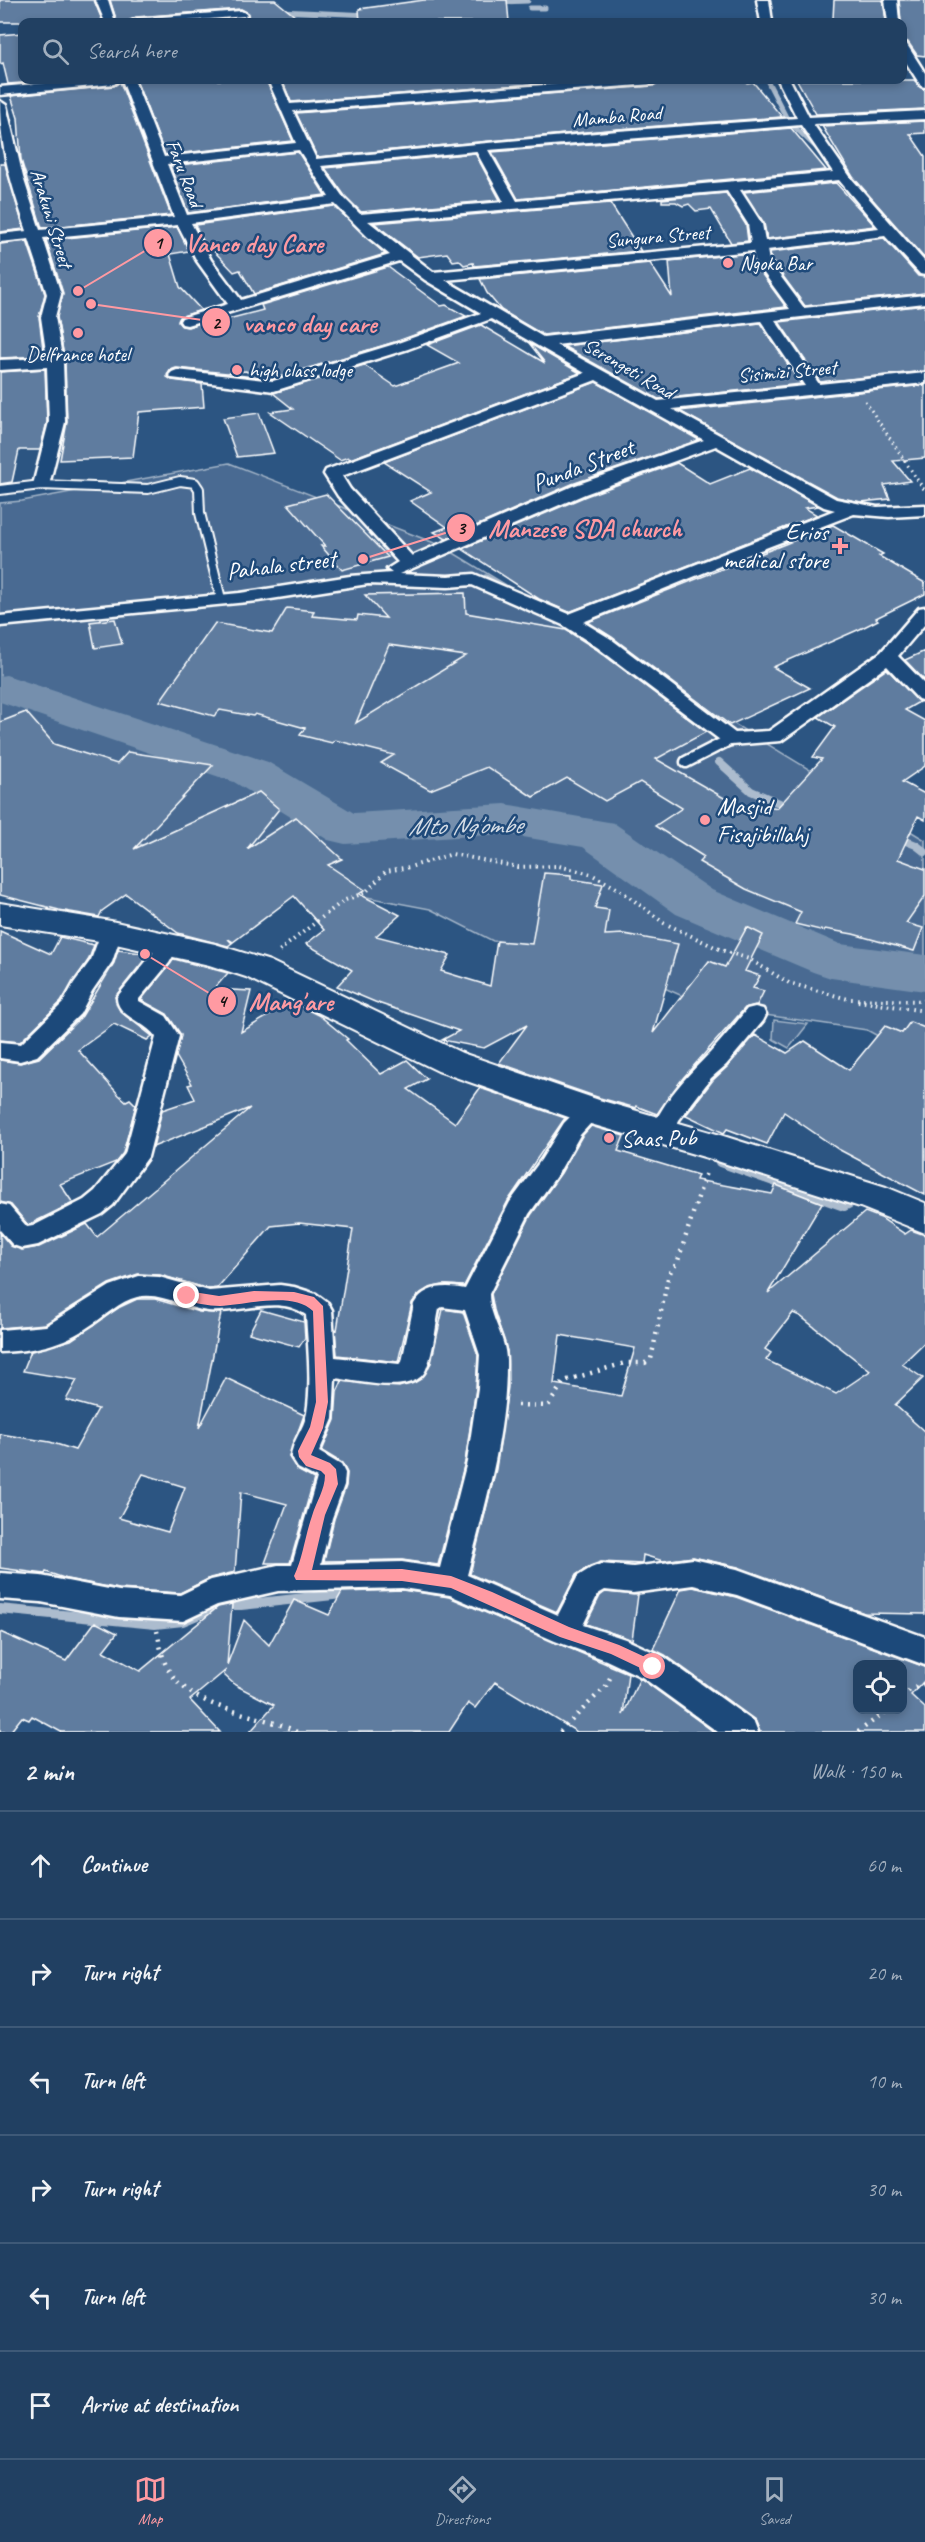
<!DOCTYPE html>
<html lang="en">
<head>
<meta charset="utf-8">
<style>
  body { margin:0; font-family:Caveat,sans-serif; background:#294768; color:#f1f3f6 }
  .controls { position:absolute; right:18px; bottom:18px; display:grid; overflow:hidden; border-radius:12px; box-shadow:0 3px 9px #0003 }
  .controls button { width:54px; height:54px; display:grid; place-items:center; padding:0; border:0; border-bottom:2px solid #3e5977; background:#214062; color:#f1f3f6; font:30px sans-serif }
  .stop { position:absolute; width:18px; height:18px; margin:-14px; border:4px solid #ff9aa2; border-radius:50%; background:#fff }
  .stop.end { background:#ff9aa2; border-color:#fff; box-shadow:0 2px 6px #0008 }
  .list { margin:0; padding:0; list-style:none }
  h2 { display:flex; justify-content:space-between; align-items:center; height:78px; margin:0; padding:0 24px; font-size:26px }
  h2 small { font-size:20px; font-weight:400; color:#a2afbe }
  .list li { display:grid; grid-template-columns:39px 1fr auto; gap:18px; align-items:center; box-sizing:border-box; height:108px; padding:0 24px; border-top:2px solid #3e5977 }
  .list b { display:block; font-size:22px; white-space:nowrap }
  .list em { font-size:20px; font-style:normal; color:#a2afbe }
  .icon { flex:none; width:33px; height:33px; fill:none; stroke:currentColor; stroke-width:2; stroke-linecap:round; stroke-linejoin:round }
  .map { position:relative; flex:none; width:925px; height:1732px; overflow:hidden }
  .search { position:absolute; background:#214062; box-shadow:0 3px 9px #0003; left:18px; right:18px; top:18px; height:66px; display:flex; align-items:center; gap:15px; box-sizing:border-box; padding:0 21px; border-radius:12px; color:#a2afbe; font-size:22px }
  .sheet { height:726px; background:#214062 }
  nav { display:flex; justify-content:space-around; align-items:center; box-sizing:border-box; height:84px; border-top:2px solid #3e5977; background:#214062; font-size:16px; color:#a2afbe }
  nav a { display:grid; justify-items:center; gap:3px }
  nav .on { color:#ff9aa2 }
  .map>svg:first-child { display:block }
  .green { fill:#486b92; stroke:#a4b5c8; stroke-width:1.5 }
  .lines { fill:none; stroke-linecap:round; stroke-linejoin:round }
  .stream-far3 { stroke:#acbcce; stroke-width:5 }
  .stream-far2 { stroke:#acbcce; stroke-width:7 }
  .stream-far1 { stroke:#acbcce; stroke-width:8 }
  .stream { stroke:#acbcce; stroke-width:10 }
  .river { fill:#748fad; fill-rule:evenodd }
  .building { fill:#5e7c9f; stroke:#fff; stroke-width:1.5; fill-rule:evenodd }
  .lane-far1-casing { stroke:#fff; stroke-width:12 }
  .lane-casing { stroke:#fff; stroke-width:15 }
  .street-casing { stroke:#fff; stroke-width:5 }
  .secondary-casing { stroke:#fff; stroke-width:4 }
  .path-far2 { stroke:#fff; stroke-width:3; stroke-dasharray:1.5 4; stroke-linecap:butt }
  .path-far1 { stroke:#fff; stroke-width:4; stroke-dasharray:1.5 4.5; stroke-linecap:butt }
  .path { stroke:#fff; stroke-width:4.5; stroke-dasharray:2 6; stroke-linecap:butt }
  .lane-far1 { stroke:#1f4a7a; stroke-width:8 }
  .lane { stroke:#1f4a7a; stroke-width:10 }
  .street { fill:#1f4a7a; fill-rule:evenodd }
  .secondary { fill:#1f4a7a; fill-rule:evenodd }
  .route { fill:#ff9aa2 }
  .poi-dot { fill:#ff9aa2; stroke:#1f4a7a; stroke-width:2 }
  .labels { text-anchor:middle; stroke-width:5; stroke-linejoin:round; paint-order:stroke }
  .far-street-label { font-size:20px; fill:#fff; stroke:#1f4a7a }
  .far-poi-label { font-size:20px; fill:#fff; stroke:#1f4a7a; text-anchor:start }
  .street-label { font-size:24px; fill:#fff; stroke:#1f4a7a }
  .poi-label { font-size:24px; fill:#fff; stroke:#1f4a7a; text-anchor:start }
  .water-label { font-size:26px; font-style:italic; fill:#d5dde6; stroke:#1f4a7a }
  .leader { fill:none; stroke:#ff9aa2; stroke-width:2 }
  .callout-dot { fill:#ff9aa2; stroke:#1f4a7a; stroke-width:2 }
  .mark-label { font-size:18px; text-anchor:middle; font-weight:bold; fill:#111 }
  .callout-label { font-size:26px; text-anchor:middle; font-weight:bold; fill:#ff9aa2; stroke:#1f4a7a; stroke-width:5; stroke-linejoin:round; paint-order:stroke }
</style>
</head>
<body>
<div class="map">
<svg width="925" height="1732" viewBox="0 0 925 1732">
  <rect width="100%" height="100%" fill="#2c5582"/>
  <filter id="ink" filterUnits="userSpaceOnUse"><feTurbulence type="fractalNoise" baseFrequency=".0167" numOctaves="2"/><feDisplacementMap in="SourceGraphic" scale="12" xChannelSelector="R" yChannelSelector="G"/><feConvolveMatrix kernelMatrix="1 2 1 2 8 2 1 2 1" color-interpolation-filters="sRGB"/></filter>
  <g filter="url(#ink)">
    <path class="green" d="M229,463L442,546L925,840V1062L867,1030L705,1006L572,947L493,941L430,909L209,867L35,809L0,806V503L22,501Z
      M774,1020L808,1024L789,1048L773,1039Z"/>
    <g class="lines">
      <path class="stream-far3" d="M498,2L528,1
        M530,8H545
        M279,11L371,15
        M767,80L788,121L820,151
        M870,212L874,219L869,227V235L880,246"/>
      <path class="stream-far2" d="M486,578L505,588
        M627,652L632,655"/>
      <path class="stream-far1" d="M630,654L676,684
        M687,691L715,719
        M719,762L751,791L791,808
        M896,837L916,845L925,852"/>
      <path class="stream" d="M720,1162L844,1206L857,1199
        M0,1609L155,1624L183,1621L221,1605H241L351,1593"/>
      <path class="river" d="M6,675L268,762L354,813L505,804L614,823L712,890L840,944L925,955V991L831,978L813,972L676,914L583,847L505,834L345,844L328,840L234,782L0,702V676Z"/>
    </g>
    <path class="building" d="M0,0H94L103,22H0Z
      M110,0H275L302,22H196L247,18L249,14L241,9L136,17L128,22H117Z
      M424,0H507L509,22H360L359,9Z
      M834,0H883L886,21L833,19Z
      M899,0H925V56L917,55L908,42L903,41Z
      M22,33V80H61L8,84L3,63L0,64V35Z
      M136,80H266L293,141L165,155Z
      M282,80H588L291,102Z
      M661,80H744L747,83L753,82L782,117L618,129L317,157L296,113L653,86Z
      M797,80H914L925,91V109L816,114Z
      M120,82L171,215L42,228L21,160L18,118L11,96L114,86Z
      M925,121V133L910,134L925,156V259L853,177L822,126Z
      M791,128L826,170L518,199L492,152Z
      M298,152L325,195L188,213L170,166Z
      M475,153L500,200L361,212L345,196L325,168Z
      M0,164H5L24,229L0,232Z
      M836,183L875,226L767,239L764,223L744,192Z
      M726,193L746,225L748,241L731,243L711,209L696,211L689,204L683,206L676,202H662V199Z
      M610,203L641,251L474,266L473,263L464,265L459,260L453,261L447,253L418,257L374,223Z
      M334,206L385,254L254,294L240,270L234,272L210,247L207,248L195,225Z
      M177,227L189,251L170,254L180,287L201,310L180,317L178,322L182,326L188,327L210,320L213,323L263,310L261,305L388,267L441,306L446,305L466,316L398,341L273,379L252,376L246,371L227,373L176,368L170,370L167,377L172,380L202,384L204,407L139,412L133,457L60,460L67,422L65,362L57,317L63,293L46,240Z
      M884,238L918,276L925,277V293L805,306L771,260L770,252Z
      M27,241L45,294L39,317L44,356L0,358V244Z
      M751,253L753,262L786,307L543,335L501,310L487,293L480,279L650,263L672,297L669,261Z
      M925,305V371L820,382L779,322Z
      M760,323L801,384L658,399L563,346Z
      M481,325L545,363L529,343L580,373L350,459L348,457L340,460L270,412L293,409L273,393L364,365L395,386L459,363L427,345Z
      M45,369L47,422L40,450H19L12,482L0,484V372Z
      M596,382L699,440L572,484L446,539L434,532L447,527L410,501L431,492L384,462Z
      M925,385V458L893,461L910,481L884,485L890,499L861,502L837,497L679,411Z
      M259,413L274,453L237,457L223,418Z
      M677,463L710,484L750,468L818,506L805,508L817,515L569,612L539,599L462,549L586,496Z
      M326,494L388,557L342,570L321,546H325L288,504Z
      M833,525L883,554L879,556L925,583V594L876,618L878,620L860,629L773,667L810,688L730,725L612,637L588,622Z
      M465,593L466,613L566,630L596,649L706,732L656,759L752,814L760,804L777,808L822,759L813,757L835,727L818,717L887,669L919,702L905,710L925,721V766L902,782L925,794V820L918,816L898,859L925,869V896L906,923L923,928L914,951L853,934L825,929L824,931L795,924L801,912L746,889L699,862L704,857L655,826L682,808L640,782L605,801L567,778L533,797L487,767L430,790L381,763L394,755L335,740L332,743L300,735L305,728L255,714L253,716L220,710L214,716L160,701L215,623L272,633L287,608L314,611L312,616L357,620L358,615L386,618L365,595ZM389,645L466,656L356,723Z
      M115,619L122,644L95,648L90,622Z
      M925,651V681L905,660Z
      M26,712L54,744L117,764L128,752L213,765L134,849L259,792L279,809L247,849L296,817L342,859L328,865L365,890L359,894L400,915L376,936L450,955L441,971L490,986L497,941L532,944L544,873L571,875V879L603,884L595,908L609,910L605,935L624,934L678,944L653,1033L709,961L725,967L747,927L763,935L745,971L760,976L753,988L764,991L757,1005L745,1008L683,1078L657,1114L636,1106V1108L600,1098L499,1063L527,1025L484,1048L442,1040L459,1031L375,1002L337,986L352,970L306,944L324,930L294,896L233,942L228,939L232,943L228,946L178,933L126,894L102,911L99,917L59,910L0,895V722Z
      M0,931L51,954L60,937L94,945L89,959L61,1002L20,1042L0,1040Z
      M118,950L149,954L115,997L120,1011L152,1036L147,1040L114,1024L78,1050L119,1095L126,1101L130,1099L136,1105L123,1153L116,1162L60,1184L73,1203L28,1225L11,1205L0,1202V1060L20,1063L39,1058L82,1016L114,963Z
      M174,959L228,973L214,989L251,991L241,1032L292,1002L320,1016L348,1039L346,1040L381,1074L407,1060L427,1079L408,1089L455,1123L480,1088L565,1118L508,1201L464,1286L444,1285L429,1288L417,1296L412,1303L398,1362L337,1355L335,1329L337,1330L353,1229L299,1223L271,1226L217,1288L209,1289L160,1275L138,1274L109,1284L45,1324L0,1328V1233L11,1246L22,1250L39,1247L87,1224L97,1237L250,1108L153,1147L162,1110L195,1099L188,1085L192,1084L176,1056L181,1035L167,1014L141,1000Z
      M910,1022L925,1028V1195L838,1149L784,1112L767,1144L727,1129L724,1133L686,1115L713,1080L728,1066L755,1035L787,1053L805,1041L849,1070L885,1026L902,1033Z
      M591,1126L624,1136L618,1151L698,1175L696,1180L772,1194L776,1185L822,1203L768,1293L865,1212L881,1218L905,1234L911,1230L925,1235V1342L902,1364L923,1378L895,1405L925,1432V1614L864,1613L738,1567L693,1557L663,1561L643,1555L642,1564L601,1562L590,1566L576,1575L557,1612L470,1574L496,1469L508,1387L507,1351L494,1310L491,1294L531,1215L561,1173L582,1136ZM793,1313L800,1316L870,1371L836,1394L766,1360L771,1353L765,1349ZM560,1335L635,1348L621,1396L554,1384Z
      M137,1299H155L199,1312L221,1313L199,1428L226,1378L304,1415L289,1457L297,1470L314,1479L290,1563H265L287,1504L241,1492L235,1572L210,1578L180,1593L119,1589L67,1579L46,1572L45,1574L0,1568V1434L50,1442L75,1450L98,1409L66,1400L77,1380L23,1371L31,1351L71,1340L120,1307ZM143,1474L185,1487L168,1532L119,1518Z
      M443,1309L463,1312L478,1355L476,1388L465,1462L438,1565L402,1560L324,1561L334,1519L346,1486L347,1473L342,1463L322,1451L335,1420L337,1392L342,1381L399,1387L421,1379L431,1363Z
      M261,1310L304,1322L305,1338L299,1347L249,1333Z
      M693,1587L736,1597L925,1667V1680L911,1695L925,1708V1732H760L755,1720L665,1655L653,1649L681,1589ZM858,1665H903V1710H858Z
      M402,1590L449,1597L628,1673L623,1715L640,1678L714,1732H577L495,1682L475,1708L468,1703L449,1732H250L274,1705L235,1685L224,1675L225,1671L190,1700L220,1732H61L32,1716L29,1720L22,1717L10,1732H0V1632L66,1661L95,1622L117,1633L103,1651L140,1671L218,1607L232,1604L227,1665L244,1620L269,1645L294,1600L329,1615L342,1592Z
      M605,1592L638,1595L632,1640L586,1624L600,1596Z"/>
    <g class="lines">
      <g class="lane-far1-casing">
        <path id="lane-far1" d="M0,490L41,485L148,489L180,481L195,483L199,489L200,513L221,599"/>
      </g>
      <g class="lane-casing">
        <path id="lane" d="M686,762L731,739"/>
      </g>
      <g class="street-casing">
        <path id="street" d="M96,0H108L115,22H105Z
          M757,0H769L772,22H761Z
          M885,0H897L899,22H888Z
          M241,11L247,14L245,16L175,22H130L136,19Z
          M902,43H906L925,73V87L921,86L902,56Z
          M81,80H120L114,84L0,95V87Z
          M122,80H134L164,157L296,143L268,80H280L290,104L611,80H659L653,84L293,111L316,159L618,131L797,118L778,80H790L809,117L925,111V119L813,124L851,178L925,262V275L920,274L885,236L767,250L769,261L804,308L925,295V303L775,320L819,384L925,373V383L672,409L836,499L877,507L925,505V515L889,517L854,514L742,557L583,622L611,639L735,733L769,731L881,652L919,608L925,607V624L898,656L925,684V701L918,699L887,666L781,741L731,745L724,743L597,647L563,625L472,585L448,587L368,584L258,601L0,626V616L240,593L350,576L392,573L387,569L398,562L338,496L324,474L326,470L585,373L491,319L408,349L274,391L172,378L169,375L172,372L177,370L273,381L398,343L481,313L425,280L399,261L187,325L182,324L180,321L182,318L228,304L197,261L178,225L43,238L61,294L55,317L63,362L65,422L49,485L47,489H35L33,485L49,422L47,367L0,370V360L47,358L41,317L47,294L29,239L0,242V234L27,231C12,185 0,151 0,101L6,105L23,177L40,230L174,217ZM801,125L833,172L517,201L488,150ZM299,150L329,197L187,215L167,164ZM476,151L504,202L360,214L343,197L321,166ZM839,180L879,228L765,241L762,224L740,190ZM727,191L748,224L751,243L433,272L368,221ZM335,204L368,237L390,255L241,300L211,260L191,223ZM753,251L755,261L790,309L543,337L445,280ZM761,321L805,386L658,401L556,345ZM596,380L704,440L573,486L412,556L350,489L342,476ZM716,446L824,507L835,510L569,614L474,574L448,576L399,574L585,494Z
          M111,925L119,927L122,932L112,962L92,991L80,1014L37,1056L20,1061L0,1058V1042L21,1044L63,1003L74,983L91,960L103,927Z
          M169,937L177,939L180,944L169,963L139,999V1001L166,1016L179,1036L148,1157L113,1205L102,1214L38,1245L22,1248L13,1245L0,1230V1204L9,1206L27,1227L33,1226L84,1200L95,1191L125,1154L156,1037C145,1021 117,1017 117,997L153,953L161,939Z
          M755,1007L763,1009L766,1015L763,1021L726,1065L711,1078L679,1120L671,1137L663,1140L655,1137L651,1131C664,1100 687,1076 710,1053C723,1039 735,1024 747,1009Z
          M590,1102L598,1105L602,1111L580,1135L559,1172L529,1214L489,1294C489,1317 506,1337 506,1360C507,1432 485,1505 467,1575L558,1615L578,1576L591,1568L601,1564L633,1567L693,1559L737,1569L925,1637V1665L737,1595L693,1585L633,1593L605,1590L598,1594L583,1625L625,1639L664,1657L754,1722L758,1732H718L642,1677L606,1660L555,1641L450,1595L402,1588L278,1591L217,1605L183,1621L119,1617L41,1602L0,1599V1573L41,1576L119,1591L180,1595L211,1580L278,1565H292L317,1478L298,1468L291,1457C292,1441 304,1429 307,1413C312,1381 308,1347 306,1315C278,1294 240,1314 208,1311C185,1309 161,1291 137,1297C120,1301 105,1316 91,1325C63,1345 33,1351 0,1352V1330L46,1326L110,1286L139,1276L159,1277L209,1291L280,1285L294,1287L316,1294L328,1303L332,1310L335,1357L399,1364L402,1362L414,1304C424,1285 447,1285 465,1289L510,1202L541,1160L564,1123L582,1105ZM442,1307L465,1310L480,1355L478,1388L467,1462L440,1568L402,1562L321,1564L332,1518L344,1485L345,1473L341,1465L319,1452L333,1419L335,1378C359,1381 415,1396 426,1369C434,1351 435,1328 439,1309Z"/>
      </g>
      <g class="secondary-casing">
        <path id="secondary" d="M0,903L111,921L215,944L270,961L462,1053L599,1100L717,1134L886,1187L925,1203V1233L860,1207L711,1159L577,1120L438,1071L246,977L209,965L111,943L0,925Z"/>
      </g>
      <path class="path-far2" d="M865,401L925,491"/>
      <path class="path-far1" d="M279,951L343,901L366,892L386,871L410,867L452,854L518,867L559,866L591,874L620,890L664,923L721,950L749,959L789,983L848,999L925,1001
        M858,1001L925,1011"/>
      <path class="path" d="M517,1405L548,1406L564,1381L625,1363H645L651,1359L668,1278L672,1268L677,1264L706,1172
        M157,1631C160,1644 162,1660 169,1671C197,1713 256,1711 297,1732
        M902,1697L911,1689L925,1684
        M560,1732L606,1686L610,1678
        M858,1732L888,1710"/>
      <use href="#lane-far1" class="lane-far1"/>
      <use href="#lane" class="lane"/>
      <use href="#street" class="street"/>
      <use href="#secondary" class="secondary"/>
    </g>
  </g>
  <path class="route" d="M187,1291L219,1296L254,1291L294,1292L314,1297L323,1306L328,1402L323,1428L311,1455L330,1463L336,1469L338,1484L325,1515L312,1570L402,1569L451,1576L492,1592L569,1627L619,1645L658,1663L660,1667L658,1672L653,1674L611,1654L560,1637L451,1588L402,1581L296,1580L294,1576C303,1557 305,1536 312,1516C316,1502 325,1490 325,1475L321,1471L306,1466L299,1457L298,1451L310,1427L316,1402L313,1311C292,1291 247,1305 220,1306C209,1306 193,1303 182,1299V1293Z"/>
  <g class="poi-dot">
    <circle cx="728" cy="263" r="6"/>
    <circle cx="78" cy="333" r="6"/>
    <circle cx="237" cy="370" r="6"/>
    <path d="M837 537h6v6h6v6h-6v6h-6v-6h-6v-6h6z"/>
    <circle cx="705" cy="820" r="6"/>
    <circle cx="609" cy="1138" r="6"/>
  </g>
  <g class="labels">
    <g class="far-street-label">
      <text transform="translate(617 116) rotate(-5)" y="7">Mamba Road</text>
      <text transform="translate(185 173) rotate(69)" y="7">Faru Road</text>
      <text transform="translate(52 218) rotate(73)" y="7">Arakuni Street</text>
      <text transform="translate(658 236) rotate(-5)" y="7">Sungura Street</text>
      <text transform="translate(629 368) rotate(30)" y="7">Serengeti Road</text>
      <text transform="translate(787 371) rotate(-5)" y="7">Sisimizi Street</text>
    </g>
    <g class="far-poi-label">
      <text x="740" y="270">Ngoka Bar</text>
      <text x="78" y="361" text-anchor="middle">Delfrance hotel</text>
      <text x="249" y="377">high class lodge</text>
    </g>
    <g class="street-label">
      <text transform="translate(583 465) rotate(-21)" y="8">Punda Street</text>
      <text transform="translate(281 565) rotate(-7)" y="8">Pahala street</text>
    </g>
    <g class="poi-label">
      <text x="828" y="540" text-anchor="end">Erios<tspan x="828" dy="28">medical store</tspan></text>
      <text x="717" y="814">Masjid<tspan x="717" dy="28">Fisajibillahj</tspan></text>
      <text x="621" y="1146">Saas Pub</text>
    </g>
    <g class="water-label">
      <text transform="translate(465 825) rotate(-1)" y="9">Mto Ng'ombe</text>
    </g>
  </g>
  <path class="leader" d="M78 291L158 243M91 304L216 322M363 559L461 528M145 954L222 1001"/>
  <g class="callout-dot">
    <circle cx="78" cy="291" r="6"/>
    <circle cx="91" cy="304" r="6"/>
    <circle cx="363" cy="559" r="6"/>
    <circle cx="145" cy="954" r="6"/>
    <circle cx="158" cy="243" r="15"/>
    <circle cx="216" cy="322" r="15"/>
    <circle cx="461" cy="528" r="15"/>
    <circle cx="222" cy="1001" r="15"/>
  </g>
  <g class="mark-label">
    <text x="158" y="249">1</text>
    <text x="216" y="329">2</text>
    <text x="461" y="534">3</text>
    <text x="222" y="1007">4</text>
  </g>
  <g class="callout-label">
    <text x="254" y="252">Vanco day Care</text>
    <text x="310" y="332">vanco day care</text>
    <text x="585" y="537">Manzese SDA church</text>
    <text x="291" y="1010">Mang'are</text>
  </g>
</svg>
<div class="controls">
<button><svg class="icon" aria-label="locate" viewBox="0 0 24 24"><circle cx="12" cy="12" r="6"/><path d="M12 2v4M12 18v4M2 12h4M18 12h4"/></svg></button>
</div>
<div class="stop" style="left:653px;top:1667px"></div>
<div class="stop end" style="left:187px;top:1296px"></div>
<div class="search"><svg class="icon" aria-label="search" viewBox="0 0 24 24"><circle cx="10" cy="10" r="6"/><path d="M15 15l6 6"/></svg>Search here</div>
</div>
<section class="sheet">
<h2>2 min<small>Walk · 150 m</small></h2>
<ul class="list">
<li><svg class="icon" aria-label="ahead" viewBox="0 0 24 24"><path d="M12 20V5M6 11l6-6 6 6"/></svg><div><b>Continue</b></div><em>60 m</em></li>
<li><svg class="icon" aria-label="right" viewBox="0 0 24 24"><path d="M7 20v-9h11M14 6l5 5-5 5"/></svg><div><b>Turn right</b></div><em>20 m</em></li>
<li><svg class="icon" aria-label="left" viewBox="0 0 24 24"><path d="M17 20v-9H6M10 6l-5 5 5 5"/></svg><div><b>Turn left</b></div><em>10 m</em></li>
<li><svg class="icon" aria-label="right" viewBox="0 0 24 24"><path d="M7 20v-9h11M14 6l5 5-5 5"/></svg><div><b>Turn right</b></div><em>30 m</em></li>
<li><svg class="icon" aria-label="left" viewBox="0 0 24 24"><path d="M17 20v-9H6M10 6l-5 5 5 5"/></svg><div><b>Turn left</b></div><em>30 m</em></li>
<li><svg class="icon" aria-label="arrive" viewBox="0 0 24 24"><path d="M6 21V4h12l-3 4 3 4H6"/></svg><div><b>Arrive at destination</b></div></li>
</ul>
</section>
<nav>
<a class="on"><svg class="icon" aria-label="map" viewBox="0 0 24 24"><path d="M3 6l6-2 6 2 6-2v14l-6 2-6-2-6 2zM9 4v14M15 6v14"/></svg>Map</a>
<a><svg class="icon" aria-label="directions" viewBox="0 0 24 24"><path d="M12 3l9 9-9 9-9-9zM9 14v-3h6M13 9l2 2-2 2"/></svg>Directions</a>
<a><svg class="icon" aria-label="saved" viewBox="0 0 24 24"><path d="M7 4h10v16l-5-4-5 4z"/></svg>Saved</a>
</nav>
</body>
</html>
